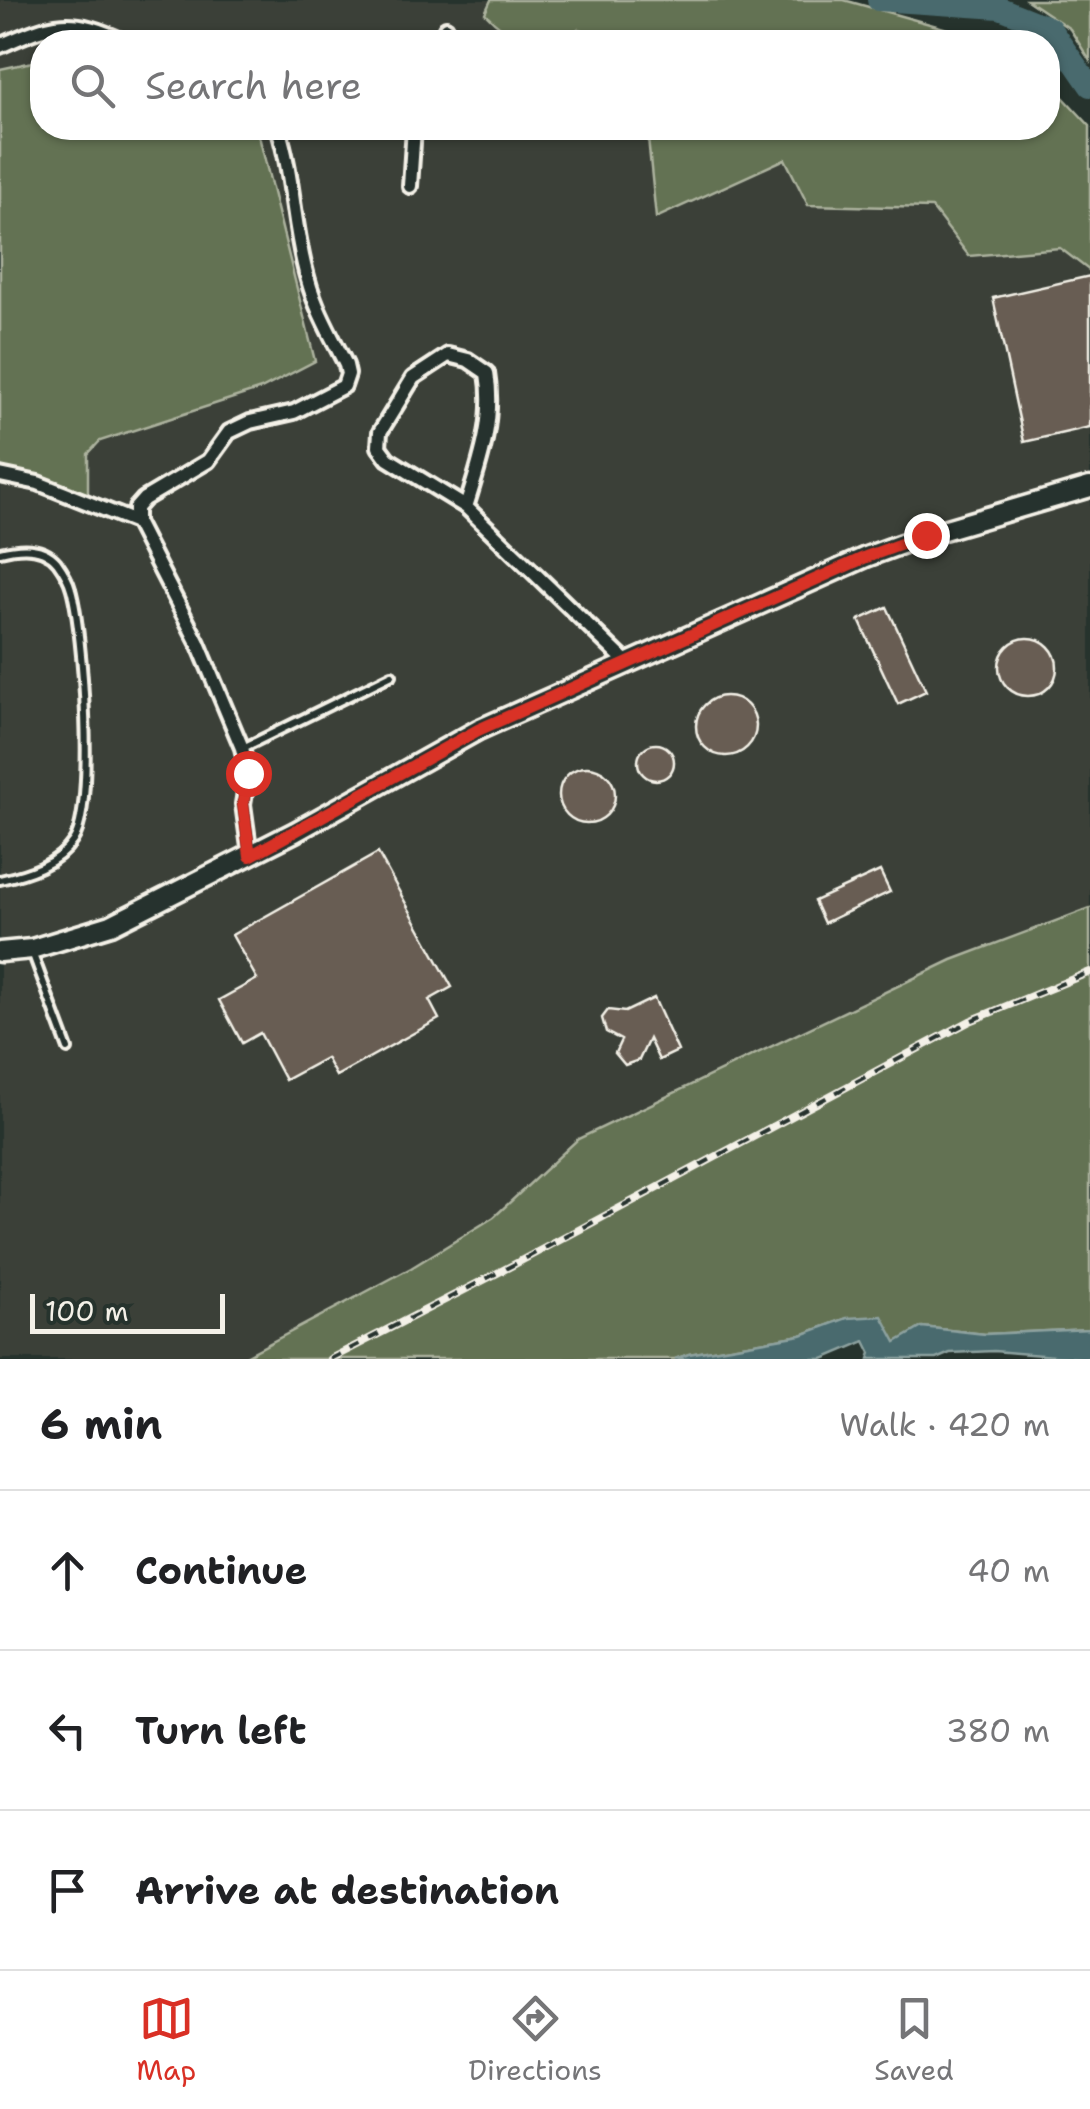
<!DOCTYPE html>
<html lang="en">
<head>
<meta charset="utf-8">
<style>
  body { margin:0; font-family:"Shantell Sans",sans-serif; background:#f2f2f2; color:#202124 }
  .scale { position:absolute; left:30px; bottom:25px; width:195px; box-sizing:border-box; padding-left:10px; border:5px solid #f4f1e8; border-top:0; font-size:28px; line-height:35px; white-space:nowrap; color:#f4f1e8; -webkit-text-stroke:8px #26332d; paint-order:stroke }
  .stop { position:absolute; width:30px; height:30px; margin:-22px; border:8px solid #d93025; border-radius:50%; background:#fff }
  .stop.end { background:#d93025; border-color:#fff; box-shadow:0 2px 10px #0008 }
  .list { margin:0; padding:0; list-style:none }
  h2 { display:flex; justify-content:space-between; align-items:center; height:130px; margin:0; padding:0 40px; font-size:42px }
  h2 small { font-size:32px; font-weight:400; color:#757577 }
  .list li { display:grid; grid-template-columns:65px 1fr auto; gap:30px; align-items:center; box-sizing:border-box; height:160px; padding:0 40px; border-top:2px solid #e0e0e0 }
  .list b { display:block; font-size:38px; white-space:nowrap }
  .list em { font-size:32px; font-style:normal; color:#757577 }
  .icon { flex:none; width:55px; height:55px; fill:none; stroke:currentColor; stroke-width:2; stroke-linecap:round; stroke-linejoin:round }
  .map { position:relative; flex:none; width:1090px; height:1359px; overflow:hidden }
  .search { position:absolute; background:#fff; box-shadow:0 2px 8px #0004; left:30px; right:30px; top:30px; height:110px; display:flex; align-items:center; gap:25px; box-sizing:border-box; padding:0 35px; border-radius:40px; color:#757577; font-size:38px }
  .sheet { height:610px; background:#fff }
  nav { display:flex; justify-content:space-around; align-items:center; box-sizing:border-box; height:140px; border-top:2px solid #e0e0e0; background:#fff; font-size:28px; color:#757577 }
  nav a { display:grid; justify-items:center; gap:5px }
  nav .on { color:#d93025 }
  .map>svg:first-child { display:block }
  .built { fill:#3a4038 }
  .green { fill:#647253; stroke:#acb29e; stroke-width:2.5 }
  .water { fill:#486b6e; stroke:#8da19f; stroke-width:2.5 }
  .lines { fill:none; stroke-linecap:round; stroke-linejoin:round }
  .river { stroke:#486b6e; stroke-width:22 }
  .building { fill:#675d52; stroke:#f4f1e8; stroke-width:2.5 }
  .lane-casing { stroke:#f4f1e8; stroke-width:14 }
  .street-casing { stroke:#f4f1e8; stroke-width:20 }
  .secondary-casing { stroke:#f4f1e8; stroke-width:25 }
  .lane { stroke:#26332d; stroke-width:6 }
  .street { stroke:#26332d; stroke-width:12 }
  .secondary { stroke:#26332d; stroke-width:18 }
  .rail-casing { stroke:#f4f1e8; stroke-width:8 }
  .rail { stroke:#26332d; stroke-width:4; stroke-dasharray:11; stroke-linecap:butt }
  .route { stroke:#d93025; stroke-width:12 }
</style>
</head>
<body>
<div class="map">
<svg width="1090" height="1359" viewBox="0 0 1090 1359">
  <rect width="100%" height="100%" fill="#26332d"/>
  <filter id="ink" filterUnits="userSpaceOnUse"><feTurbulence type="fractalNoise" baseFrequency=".01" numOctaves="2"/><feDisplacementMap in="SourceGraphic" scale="20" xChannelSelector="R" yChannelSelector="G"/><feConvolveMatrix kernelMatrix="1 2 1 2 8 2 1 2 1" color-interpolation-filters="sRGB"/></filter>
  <g filter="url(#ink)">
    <path class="built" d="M0,0H795L931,42H42V128H1048L1090,156V908L952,960L578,1139L494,1217L411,1268L240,1359H0Z"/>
    <path class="green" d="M491,0H844L994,42H613L610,37L578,29L570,42C531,43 513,43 485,13Z
      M1027,0H1090V61L1070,29Z
      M42,60V128H257L315,361L261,389L100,441L88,454V497L0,471V69Z
      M1048,81L1090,126V271L1060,248L969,256L932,208L808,205L785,159L656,218L647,128H1048Z
      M1090,908V1329L985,1334L922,1327L896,1343L847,1318L801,1335L689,1354L675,1359H240L411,1268L494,1217L578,1139L952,960Z"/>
    <path class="water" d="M882,1316L896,1342L922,1327L985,1334L1090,1329V1359L994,1351L950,1353L936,1359H869L871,1353L865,1341L823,1359H675L689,1354L801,1335L847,1318Z"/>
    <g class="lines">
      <path class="river" d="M878,0L1000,8L1050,28L1090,86"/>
    </g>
    <path class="building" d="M1090,276V427L1024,442L993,298Z
      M887,607L926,691L898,704L859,620Z
      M999 667a29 29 0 1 1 58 0a29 29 0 1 1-58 0Z
      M696 726a30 30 0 1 1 60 0a30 30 0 1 1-60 0Z
      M638 762a18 18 0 1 1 36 0a18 18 0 1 1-36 0Z
      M559 795a28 28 0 1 1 56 0a28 28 0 1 1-56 0Z
      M378,853L452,987L429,1000L439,1019L336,1076L326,1058L285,1080L260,1033L242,1043L219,1000L257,979L232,935Z
      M880,871L890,892L824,923L814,901Z
      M654,998L678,1051L659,1060L649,1039L639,1060L625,1065L615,1053L621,1040L606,1032L602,1018L608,1010L625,1012Z"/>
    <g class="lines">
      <g class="lane-casing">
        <path id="lane" d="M0,552C19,547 43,545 57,562C62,569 69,581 71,589C83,631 96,808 73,841C57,865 27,874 0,880
          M243,748L392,675
          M32,952L68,1049"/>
      </g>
      <g class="street-casing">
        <path id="street" d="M440,42L446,28
          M0,46C53,22 72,16 125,42
          M410,186L414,128
          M0,475L38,483L136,522
          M466,507C480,462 495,420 487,373L468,360L448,355L413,378L380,432L379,447L388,459L466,507L626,662
          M250,855L243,804L248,773L242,748L198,643L136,522V508L144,499L208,461L229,432L250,422L294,412L344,386L348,374L346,365C332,337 316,310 308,280C293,230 294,178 278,128"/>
      </g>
      <g class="secondary-casing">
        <path id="secondary" d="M0,952L32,949L111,925L295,832L478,730L866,557L926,535L1090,487"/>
      </g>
      <use href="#lane" class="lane"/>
      <use href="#street" class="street"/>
      <use href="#secondary" class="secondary"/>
      <g class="rail-casing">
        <path id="rail" d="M330,1359L513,1265L970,1021L1090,972"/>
      </g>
      <use href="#rail" class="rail"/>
    </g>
  </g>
  <g class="lines" filter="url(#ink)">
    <path class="route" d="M248,773L243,804L250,856L478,730L866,557L926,535"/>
  </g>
</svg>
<div class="scale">100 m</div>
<div class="stop" style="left:248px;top:773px"></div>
<div class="stop end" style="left:926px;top:535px"></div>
<div class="search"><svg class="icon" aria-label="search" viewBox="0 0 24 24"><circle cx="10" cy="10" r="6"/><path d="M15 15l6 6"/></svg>Search here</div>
</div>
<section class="sheet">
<h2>6 min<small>Walk · 420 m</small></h2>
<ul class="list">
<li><svg class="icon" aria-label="ahead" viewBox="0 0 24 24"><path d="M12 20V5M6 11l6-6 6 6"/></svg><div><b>Continue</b></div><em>40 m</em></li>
<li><svg class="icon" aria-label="left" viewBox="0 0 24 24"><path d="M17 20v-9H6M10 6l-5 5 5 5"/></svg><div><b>Turn left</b></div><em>380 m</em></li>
<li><svg class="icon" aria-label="arrive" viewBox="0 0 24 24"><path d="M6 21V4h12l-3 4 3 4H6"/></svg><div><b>Arrive at destination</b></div></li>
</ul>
</section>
<nav>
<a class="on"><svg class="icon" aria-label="map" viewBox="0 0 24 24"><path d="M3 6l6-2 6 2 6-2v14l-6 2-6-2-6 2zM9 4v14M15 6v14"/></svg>Map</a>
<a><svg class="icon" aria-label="directions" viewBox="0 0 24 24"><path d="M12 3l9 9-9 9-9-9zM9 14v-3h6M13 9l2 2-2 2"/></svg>Directions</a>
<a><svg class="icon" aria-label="saved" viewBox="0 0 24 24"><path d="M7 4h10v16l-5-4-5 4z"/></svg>Saved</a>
</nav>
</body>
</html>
